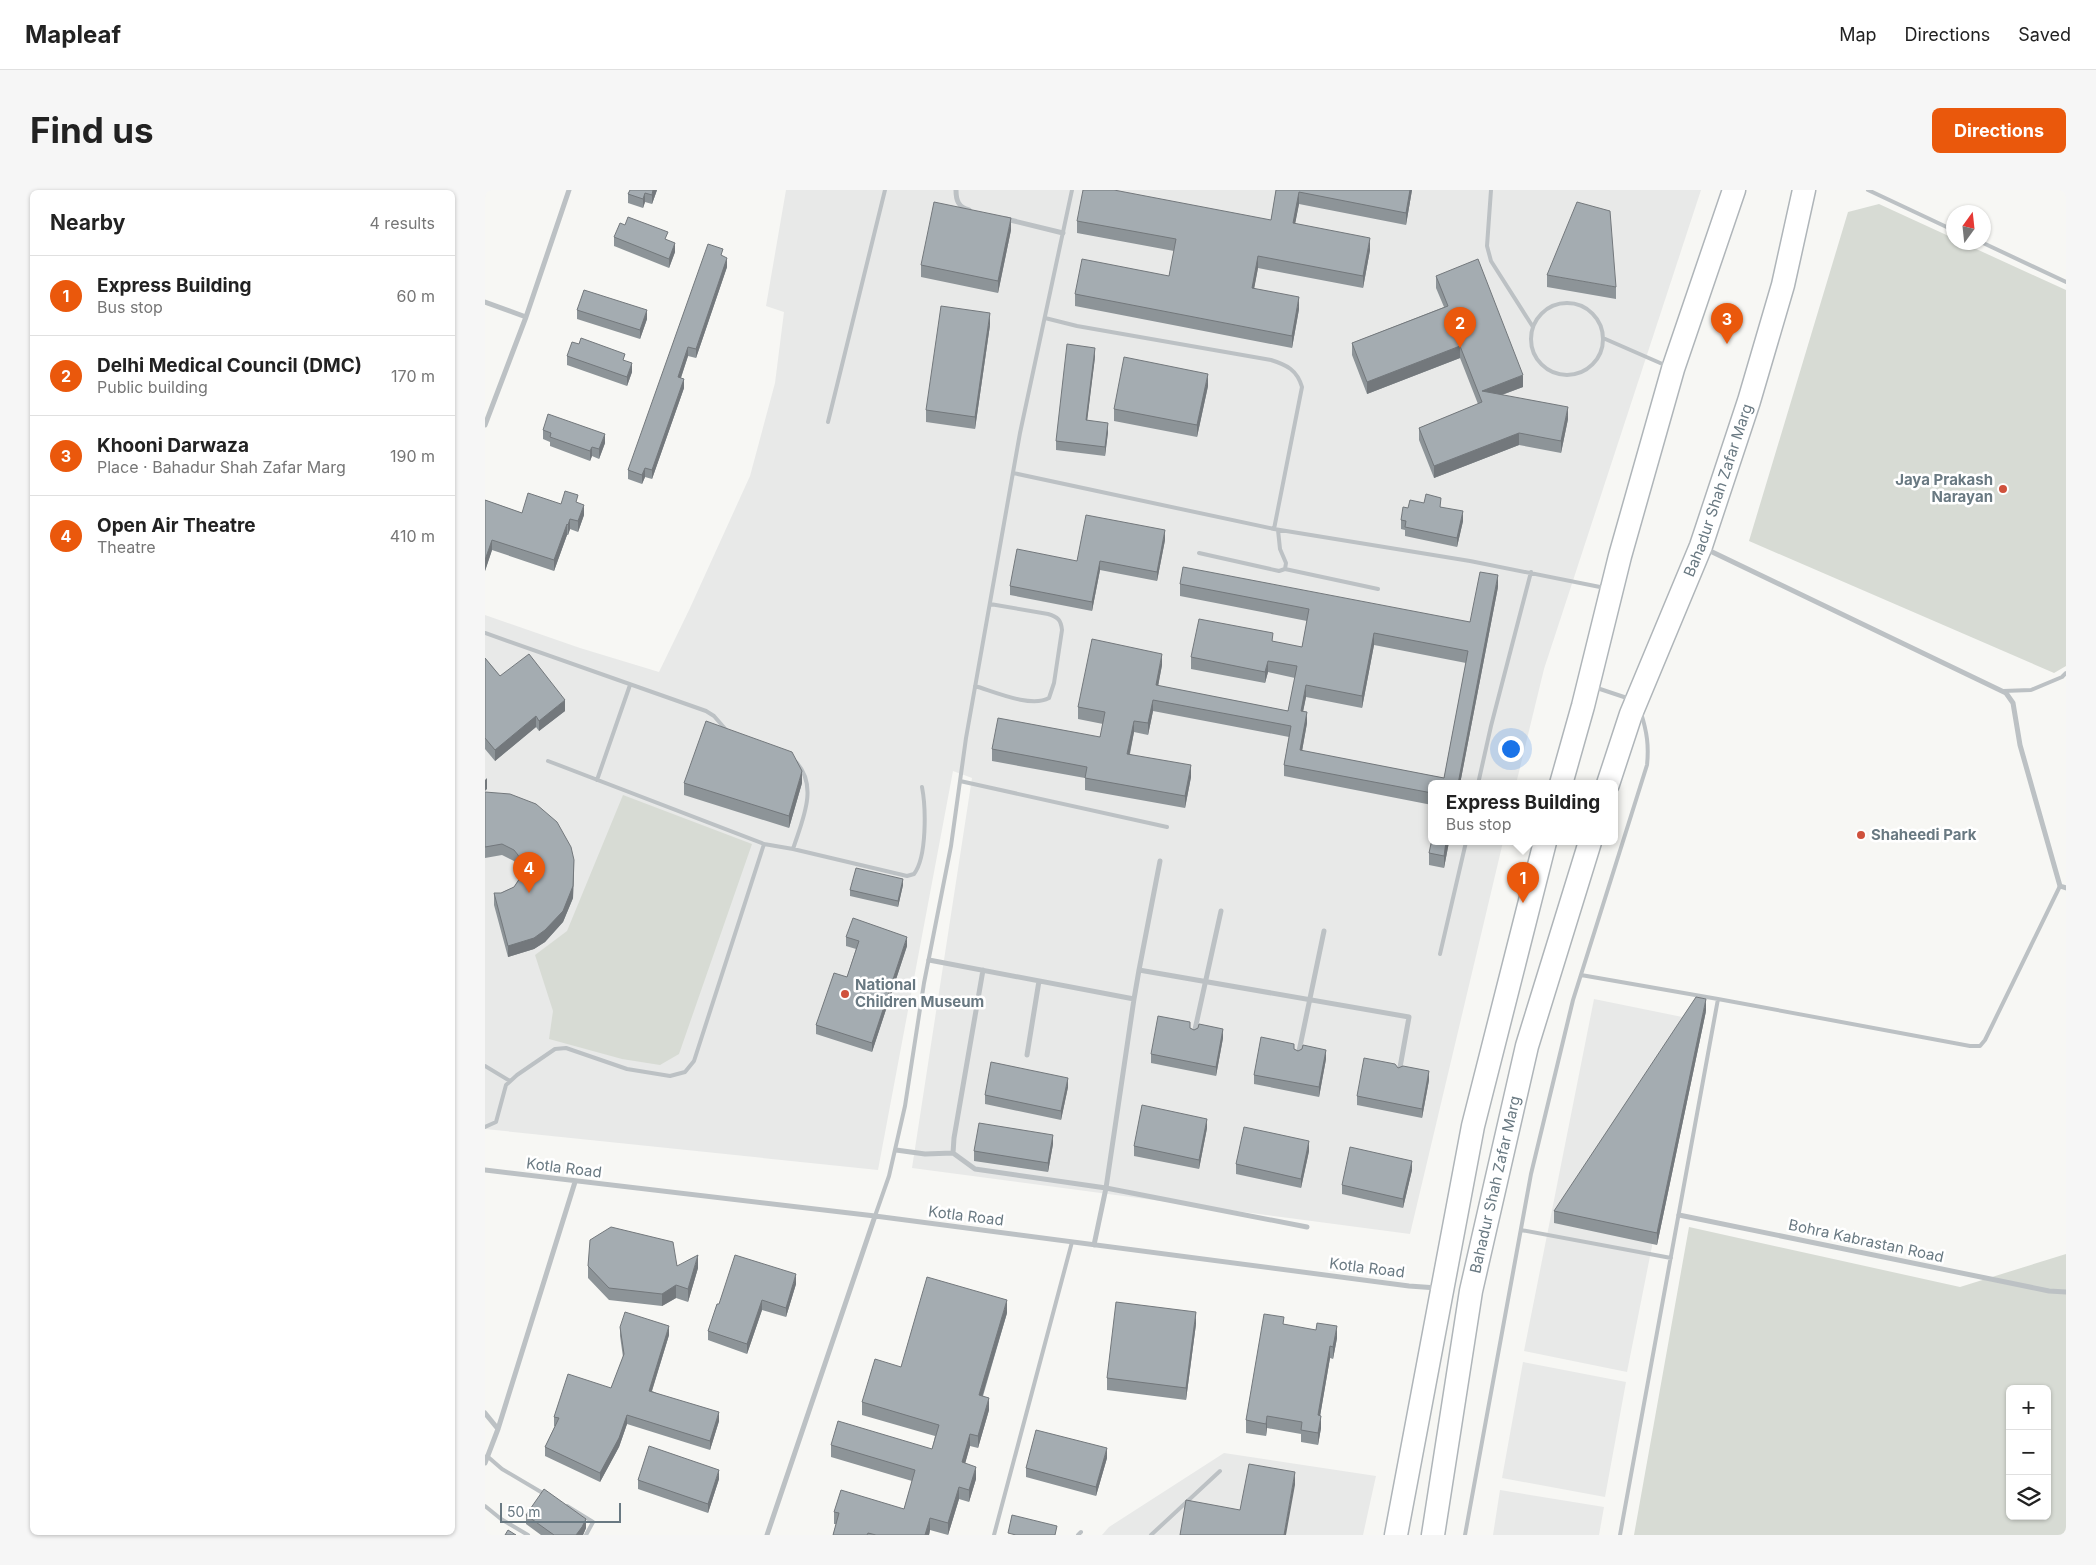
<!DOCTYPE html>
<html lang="en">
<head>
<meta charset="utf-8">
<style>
  body { margin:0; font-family:Inter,sans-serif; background:#f6f6f6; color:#222 }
  .controls { position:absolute; right:15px; bottom:15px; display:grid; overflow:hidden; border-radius:8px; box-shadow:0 1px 4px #0004 }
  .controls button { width:45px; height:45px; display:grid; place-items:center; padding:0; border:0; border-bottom:1px solid #e0e0e0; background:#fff; color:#222; font:25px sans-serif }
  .compass { position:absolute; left:1461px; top:15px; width:45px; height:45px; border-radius:50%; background:#fff; box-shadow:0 1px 4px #0004; rotate:15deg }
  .scale { position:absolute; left:15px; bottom:12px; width:121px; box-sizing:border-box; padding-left:5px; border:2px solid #697982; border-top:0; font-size:14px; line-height:18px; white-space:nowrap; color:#697982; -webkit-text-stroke:4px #fff; paint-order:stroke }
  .you { position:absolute; left:1025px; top:558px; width:18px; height:18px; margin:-12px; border:4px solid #fff; border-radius:50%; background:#1a73e8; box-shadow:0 0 0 8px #1a73e833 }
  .badge { display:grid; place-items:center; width:32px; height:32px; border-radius:50%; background:#ea580c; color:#fff; font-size:16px; font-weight:700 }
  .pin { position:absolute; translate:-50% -41px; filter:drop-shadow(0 1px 2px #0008) }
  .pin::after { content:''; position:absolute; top:26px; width:18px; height:15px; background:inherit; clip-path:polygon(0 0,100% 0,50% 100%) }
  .popup { position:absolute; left:943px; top:590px; width:190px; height:65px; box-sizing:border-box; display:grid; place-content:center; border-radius:8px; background:#fff; filter:drop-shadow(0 1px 4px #0005); font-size:16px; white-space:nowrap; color:#767676 }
  .popup b { font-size:19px; color:#222 }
  .popup::after { content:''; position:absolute; left:50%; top:100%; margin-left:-10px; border:10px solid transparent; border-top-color:#fff }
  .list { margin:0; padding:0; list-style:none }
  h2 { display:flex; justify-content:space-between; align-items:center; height:65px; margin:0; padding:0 20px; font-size:21px }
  h2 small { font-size:16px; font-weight:400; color:#767676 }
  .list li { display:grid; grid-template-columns:32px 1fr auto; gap:15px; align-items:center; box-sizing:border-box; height:80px; padding:0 20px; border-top:1px solid #e0e0e0 }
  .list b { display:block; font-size:19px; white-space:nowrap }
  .list p { margin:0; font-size:16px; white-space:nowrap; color:#767676 }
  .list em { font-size:16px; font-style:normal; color:#767676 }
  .icon { flex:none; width:28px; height:28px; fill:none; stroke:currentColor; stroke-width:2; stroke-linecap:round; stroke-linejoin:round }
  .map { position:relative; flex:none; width:1581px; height:1345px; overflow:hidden; border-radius:8px }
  header { display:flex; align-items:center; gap:30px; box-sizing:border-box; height:70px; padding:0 25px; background:#fff; border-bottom:1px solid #e0e0e0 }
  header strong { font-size:24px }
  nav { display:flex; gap:28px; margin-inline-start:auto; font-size:18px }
  .intro { display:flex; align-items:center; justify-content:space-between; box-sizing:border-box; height:120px; padding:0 30px }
  h1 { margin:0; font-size:35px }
  .button { padding:12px 22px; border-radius:8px; background:#ea580c; color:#fff; font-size:18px; font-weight:700 }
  main { display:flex; gap:30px; padding:0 30px }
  aside { flex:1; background:#fff; border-radius:8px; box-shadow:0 1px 4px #0004 }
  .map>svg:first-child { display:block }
  .built { fill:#e8e9e8 }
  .green { fill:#d7dbd4; fill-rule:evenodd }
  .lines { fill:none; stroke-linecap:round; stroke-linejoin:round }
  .secondary-casing { stroke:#afb5b9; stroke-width:25 }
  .service { stroke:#bcc1c4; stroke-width:4 }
  .minor { stroke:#bcc1c4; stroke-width:5 }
  .secondary { stroke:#fff; stroke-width:22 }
  .wall { fill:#8d9498; fill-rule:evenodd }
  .shaded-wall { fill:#73787c }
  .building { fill:#a4acb1; stroke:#73787c; fill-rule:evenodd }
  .poi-dot { fill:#cf513c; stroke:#fff; stroke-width:2 }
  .labels { text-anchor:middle; stroke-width:5; stroke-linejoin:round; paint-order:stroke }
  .poi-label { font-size:15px; font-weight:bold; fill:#697982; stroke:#fff; text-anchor:start }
  .street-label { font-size:15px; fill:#697982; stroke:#fff }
</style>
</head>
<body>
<header>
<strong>Mapleaf</strong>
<nav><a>Map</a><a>Directions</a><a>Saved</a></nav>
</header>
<div class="intro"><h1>Find us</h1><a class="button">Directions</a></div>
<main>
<aside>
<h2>Nearby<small>4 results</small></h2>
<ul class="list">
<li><span class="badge">1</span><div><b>Express Building</b><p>Bus stop</p></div><em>60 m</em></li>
<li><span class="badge">2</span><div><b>Delhi Medical Council (DMC)</b><p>Public building</p></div><em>170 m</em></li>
<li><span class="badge">3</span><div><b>Khooni Darwaza</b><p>Place · Bahadur Shah Zafar Marg</p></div><em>190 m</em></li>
<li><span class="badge">4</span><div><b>Open Air Theatre</b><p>Theatre</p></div><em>410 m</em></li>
</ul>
</aside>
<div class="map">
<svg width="1581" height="1345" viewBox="0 0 1581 1345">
  <rect width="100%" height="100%" fill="#f7f7f4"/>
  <path class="built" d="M301,0H1216L1059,479L1031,594H947V652H1018L925,1044L427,978L487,588L468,581L393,980L0,939V425L95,458L174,482L205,418L265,286L290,193L299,122L281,116Z
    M1109,809L1212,830L1142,1182L1039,1161Z
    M1038,1172L1141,1192L1120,1307L1017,1288Z
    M739,1263L891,1286L878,1345H617L624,1337Z
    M1015,1300L1119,1317L1114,1345H1008Z"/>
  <path class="green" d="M1394,14L1468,48V52L1478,53L1581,100V476L1569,483L1264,351L1363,22Z
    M138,605L267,654L194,864L175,875L137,869L64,849L68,821L50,765L82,741Z
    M1204,1037L1475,1097L1581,1064V1345H1149ZM1525,1199H1562V1326H1525Z"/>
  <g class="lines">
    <g class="secondary-casing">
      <g id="secondary">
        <path d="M1076,594L1098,516L1135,366L1188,179L1249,0"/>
        <path id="s1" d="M1123,594L1146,524L1216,356L1264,211L1298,95L1319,0"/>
        <path d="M911,1345L988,936L1060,652"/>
        <path id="s2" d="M948,1345L986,1101L1042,856L1105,652"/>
      </g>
    </g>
    <path class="service" d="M1006,0L1002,56L1006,71L1048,137
      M1383,0L1468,40
      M1496,52L1581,92
      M1046 149a36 36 0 1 1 72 0a36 36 0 1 1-72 0Z
      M560,128L592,136L786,170C802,175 812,180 817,197L789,339
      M1118,148L1182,176
      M343,232L400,0
      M528,283L789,339L985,371L1120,398
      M714,363L794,381L800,379L801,373L795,359L793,340
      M800,379L893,399
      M0,443L221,521L229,526L242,541
      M490,496C510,502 546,518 564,508L569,493L577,440C576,430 573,427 563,424L505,414
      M1109,497L1145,509
      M1518,501L1546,500L1577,487L1581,483
      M63,571L279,654L308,659L422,686L429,684C442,667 441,618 437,597
      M112,590L145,495
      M475,591L682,637
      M993,594L1006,536L1046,382
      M308,659C317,631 334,596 311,572
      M955,764L981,652
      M1096,785L1233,809L1135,1345
      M1233,809L1485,856H1495L1500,850L1575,696
      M0,876L25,891
      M0,937L11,932L21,895L32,885L70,859L81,858L142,879L185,886L200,882L209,871L279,654
      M390,1026L404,986L420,916L439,793L466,656L481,548L535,243L587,0
      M1036,1040L1186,1068
      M2,1266L17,1279L61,1305
      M0,1316L16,1329L43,1345
      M82,1316L108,1332L101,1345
      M509,1345L587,1052
      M593,1345L596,1342
      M666,1345L735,1281
      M980,1345L1046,984L1088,810L1162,575C1164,556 1162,542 1156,523"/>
    <path class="minor" d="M471,0C471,10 473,17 484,20
      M521,29L578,43
      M0,112L41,127
      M0,235L41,127L84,0
      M1221,359L1521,503L1528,513L1535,555L1575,696L1581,698
      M444,770L649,809L654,780L924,827L914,883
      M498,780L469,948L468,963L490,979L621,998L822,1037
      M654,780L675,671
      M709,844L736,721
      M542,865L554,791
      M813,866L839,741
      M411,960L440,964L468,963
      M0,980L390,1026L924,1096L952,1098
      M1194,1025L1564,1101L1581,1102
      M609,1055L621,998L649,809
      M0,1223L13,1239
      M0,1273L13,1239L90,992
      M282,1345L390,1026"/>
    <use href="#secondary" class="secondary"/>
  </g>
  <path class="wall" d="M145,0H172L167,14L160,12L158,18L143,13V4Z
    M791,0H927L921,35L814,14L810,33L885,60L878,98L773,78L769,98L814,119L807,158L590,116V104L684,86L689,61L592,43V31L786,30Z
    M526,40L513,103L436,87V75Z
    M129,47L183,50L190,62L184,78L129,56Z
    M238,66L242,77L211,168L203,166L196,188L199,198L167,289L160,287L157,294L143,289V280Z
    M1062,85L1131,97V109L1062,97Z
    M951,86L1038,197L1017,205L1083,229L1076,263L1034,255L949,288L934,250V238L993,214L975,168L882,204L867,165V153L959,117L951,98Z
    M92,120L162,129L155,149L92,129Z
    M505,135L490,239L441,232V220Z
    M94,154L140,171L147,182L142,196L82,175V166Z
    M610,167L602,230L623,242L620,266L571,260V251Z
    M723,196L712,247L629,231V219Z
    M58,240L120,253L114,269L107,266L105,271L65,256V252L58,249Z
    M0,310L37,323L76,314L93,313L99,325L93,342L85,339L83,345H82L69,381L7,360L0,381Z
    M956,317L978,331L972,357L920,346V340L916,339V330L923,318Z
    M680,350L672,391L615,380L607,421L525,405V396L592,371Z
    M695,394L985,432L1013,397L975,594H947V615L799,586V575L804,547L668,521L663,545L649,542L645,564L706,587L700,618L600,600V588L507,571V559L615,547L618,534L593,529V517L677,475L673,496L803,521L810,488L783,482L780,493L706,479V467L788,452L817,457L822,431L695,406ZM889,455L981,473L959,588L817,561L822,533L818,521L821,507L877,518Z
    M0,468L15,486L80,521L54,541L51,537L10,571L0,559Z
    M199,593H317L304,638L199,605Z
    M0,602L89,681L88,708L78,732L60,752L49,759L23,767L9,715V703H16L29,697L36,686L33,676L29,671L17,665L0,668Z
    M964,652L959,678L944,675V663Z
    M418,695L413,717L365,706V700Z
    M361,747L422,756L387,862L331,844V835L362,787L371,759L361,756Z
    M1221,821L1172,1055L1069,1033V1021Z
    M705,838L709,840L738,848L731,886L666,873V864Z
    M809,859L813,861L841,869L834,907L769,894V885Z
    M913,878L944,890L937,928L872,915V906Z
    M583,897L576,930L500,914V905Z
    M722,938L714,979L649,966V956Z
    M568,954L563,982L489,971V961Z
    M824,961L816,998L751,984V974Z
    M927,980L918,1018L857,1004V995Z
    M103,1076H192L213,1078L203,1112L191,1108L177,1116L124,1110L103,1088Z
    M311,1094L301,1127L277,1120L262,1164L223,1150V1141L234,1114Z
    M522,1123L498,1206L504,1220L493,1258L485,1256L480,1273L491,1289L484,1312L474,1309L463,1345L445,1340L444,1345H348L351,1334H349V1322L419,1319L427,1291L346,1267V1255L447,1259L450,1246L377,1225V1212L416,1177Z
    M711,1134L701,1210L622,1200V1188Z
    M799,1134L852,1148L848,1169L845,1168L835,1226L836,1238L833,1255L816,1252V1244L782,1238L781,1246L761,1243V1230Z
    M135,1137L184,1145L167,1201L234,1231L225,1260L142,1234L134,1257L115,1292L60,1266V1257L70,1236H69V1227L126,1198L138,1167L135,1146Z
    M622,1268L611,1306L541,1287V1278Z
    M234,1289L223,1323L153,1299V1290Z
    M41,1325L101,1338L98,1345H56L41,1334Z"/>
  <path class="shaded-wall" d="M168,0H172L167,14V5Z
    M925,0H927L921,35V23Z
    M814,2V14L808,45V33Z
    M160,3V12L158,18V9Z
    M526,28V40L513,103V91Z
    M885,48V60L878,98V86Z
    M190,53V62L184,78V69Z
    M773,66V78L767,110V98Z
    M242,68V77L211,168V159Z
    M814,107V119L807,158V146Z
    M162,120V129L155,149V140Z
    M505,123V135L490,239V227Z
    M975,156V168L882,204V192Z
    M203,157V166L193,196V187Z
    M610,158V167L601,240V230Z
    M147,173V182L142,196V187Z
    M723,184V196L712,247V235Z
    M1038,185V197L997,212V201Z
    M199,189V198L167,289V280Z
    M1083,217V229L1076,263V251Z
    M623,233V242L620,266V257Z
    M1034,243V255L949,288V276Z
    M120,244V253L114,269V259Z
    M107,257V266L105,271V261Z
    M160,278V287L157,294V285Z
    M99,315V325L93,342V331Z
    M978,321V331L972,357V348Z
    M85,329V339L83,345V335Z
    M82,334V345L69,381V370Z
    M680,340V350L672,391V382Z
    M7,350V360L0,381V370Z
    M615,371V380L607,421V412Z
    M1013,385V397L975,594H973Z
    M889,443V455L877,518V506Z
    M677,464V475L671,507V495Z
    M783,471V482L780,493V482Z
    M821,495V507L816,532V521Z
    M80,510V521L54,541V531Z
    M668,510V521L663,545V533Z
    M822,522V533L815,572V560Z
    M51,526V537L10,571V560Z
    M649,531V542L642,576V564Z
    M706,575V587L700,618V606Z
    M317,581V593L304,638V626Z
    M2,588V599L0,601V590Z
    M961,652H964L959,678V666Z
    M89,670L88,708L78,732L60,752L49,759L23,767V756Z
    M418,689V695L413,717V711Z
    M422,747V756L387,862V853Z
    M1221,809V821L1172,1055V1043Z
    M738,839V848L731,886V877Z
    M841,860V869L834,907V897Z
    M944,881V890L937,928V919Z
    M583,888V897L576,930V921Z
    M722,929V938L714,979V970Z
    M568,945V954L563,982V973Z
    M824,951V961L816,998V989Z
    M927,971V980L918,1018V1009Z
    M213,1065V1078L203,1112V1099Z
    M311,1084V1094L301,1127V1118Z
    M191,1095V1108L177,1116V1104Z
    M277,1110V1120L262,1164V1154Z
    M522,1110V1123L494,1217V1205Z
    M711,1122V1134L701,1210V1198Z
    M184,1136V1145L164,1210V1201Z
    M852,1136V1148L848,1169V1157Z
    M845,1156V1168L833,1238V1225Z
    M504,1208V1220L493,1258V1246Z
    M234,1222V1231L225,1260V1251Z
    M142,1225V1234L134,1257L115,1292V1283Z
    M782,1226V1238L781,1246V1234Z
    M836,1226V1238L833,1255V1243Z
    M485,1244V1256L477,1285V1272Z
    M622,1258V1268L611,1306V1297Z
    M491,1277V1289L484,1312V1300Z
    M234,1280V1289L223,1323V1314Z
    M810,1282V1295L801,1345H799Z
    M474,1297V1309L463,1345V1333Z
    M445,1328V1340L444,1345H440Z
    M101,1329V1338L98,1345H91Z"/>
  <path class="building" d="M145,0H168L167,5L160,3L158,9L143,4Z
    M598,0H629L786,30L791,0H925L921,23L814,2L808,33L885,48L878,86L773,66L767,98L814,107L807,146L590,104L597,69L684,86L691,49L592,31Z
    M449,12L526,28L513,91L436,75Z
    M1092,12L1125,21L1131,97L1062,85Z
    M143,27L183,42L180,49L190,53L184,69L129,47L135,33L140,35Z
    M223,54L238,59L236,65L242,68L211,159L203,157L193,187L199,189L167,280L160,278L157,285L143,280Z
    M993,69L1038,185L997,201L1083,217L1076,251L1034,243L949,276L934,238L997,212L975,156L882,192L867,153L963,116L951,86Z
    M99,100L162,120L155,140L92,120Z
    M456,116L505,123L490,227L441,220Z
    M96,148L140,164L138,170L147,173L142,187L82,166L87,152L94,154Z
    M582,154L610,158L601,230L623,233L620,257L571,251Z
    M639,167L723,184L712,235L629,219Z
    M63,224L120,244L114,259L107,257L105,261L65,247L66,243L58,240Z
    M80,301L93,305L91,312L99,315L93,331L85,329L83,335L82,334L69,370L7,350L0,370V310L37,323L43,303L76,314Z
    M941,304L956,308L955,317L978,321L972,348L920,337L921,331L916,330L918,317L923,318L925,310L939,313Z
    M601,325L680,340L672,382L615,371L607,412L525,396L532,359L592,371Z
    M698,377L985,432L995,382L1013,385L973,594H947V603L799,575L806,536L668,510L663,533L649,531L642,564L706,575L700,606L600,588L602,577L507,559L513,528L615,547L620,522L593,517L607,449L677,464L671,495L803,521L812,476L783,471L780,482L706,467L714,429L788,443L787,451L817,457L824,419L695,394ZM889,443L983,461L959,588L815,560L822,522L816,521L821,495L877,506Z
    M44,464L80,510L54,531L51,526L10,560L0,548V468L15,486Z
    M221,531L307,562L317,581L304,626L199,593Z
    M0,602L25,604L51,614L72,632L86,657L89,670L88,696L78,721L60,740L49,748L23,756L9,703H16L29,697L37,685L38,678L33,665L29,660L17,654L0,657Z
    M947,649V652H961L959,666L944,663Z
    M371,678L418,689L413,711L365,700Z
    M368,728L422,747L387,853L331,835L349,783L362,787L374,751L361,747Z
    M1211,807L1221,809L1172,1043L1069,1021Z
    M673,826L705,832V838L709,840L713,838L714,834L738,839L731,877L666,864Z
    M776,847L809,854V859L813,861L817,859L818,855L841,860L834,897L769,885Z
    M879,868L910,874L913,878L918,876L944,881L937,919L872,906Z
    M506,872L583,888L576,921L500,905Z
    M657,915L722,929L714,970L649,956Z
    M494,933L568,945L563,973L489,961Z
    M759,937L824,951L816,989L751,974Z
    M865,957L927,971L918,1009L857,995Z
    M126,1037L188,1052L192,1076L213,1065L203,1099L191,1095L177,1104L124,1098L103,1076L105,1050Z
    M250,1065L311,1084L301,1118L277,1110L262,1154L223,1141L232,1114H234Z
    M442,1087L522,1110L494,1205L504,1208L493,1246L485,1244L477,1272L491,1277L484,1300L474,1297L463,1333L445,1328L440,1345H391L383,1343L382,1345H348L354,1323L349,1322L356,1300L419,1319L430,1280L346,1255L353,1231L447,1259L454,1235L377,1212L390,1169L416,1177Z
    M631,1112L711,1122L701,1198L622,1188Z
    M140,1122L184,1136L164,1201L234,1222L225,1251L142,1225L134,1248L115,1283L60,1257L74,1228L69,1227L83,1184L126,1198L139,1164L135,1137Z
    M779,1124L799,1127L798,1134L831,1140L832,1133L852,1136L848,1157L845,1156L833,1225L836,1226L833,1243L816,1240L817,1232L782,1226L781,1234L761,1230Z
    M551,1240L622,1258L611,1297L541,1278Z
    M164,1256L234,1280L223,1314L153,1290Z
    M764,1274L810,1282L799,1345H695L701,1310L755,1320Z
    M59,1299L101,1329L97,1337L91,1345H69L41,1325Z
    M527,1325L572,1336L570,1345H531L523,1343Z
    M23,1340L31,1345H20Z"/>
  <g class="poi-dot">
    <circle cx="1518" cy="299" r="5"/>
    <circle cx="1376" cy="645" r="5"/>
    <circle cx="360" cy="804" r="5"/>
  </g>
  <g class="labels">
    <g class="poi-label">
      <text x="1508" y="295" text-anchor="end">Jaya Prakash<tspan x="1508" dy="17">Narayan</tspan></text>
      <text x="1386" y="650">Shaheedi Park</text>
      <text x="370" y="800">National<tspan x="370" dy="17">Children Museum</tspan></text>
    </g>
    <g class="street-label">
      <text dy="5" stroke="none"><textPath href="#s1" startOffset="314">Bahadur Shah Zafar Marg</textPath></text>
      <text transform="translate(79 978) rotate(7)" y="5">Kotla Road</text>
      <text dy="5" stroke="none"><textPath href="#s2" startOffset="356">Bahadur Shah Zafar Marg</textPath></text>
      <text transform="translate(481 1026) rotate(7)" y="5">Kotla Road</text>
      <text transform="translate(1381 1051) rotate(12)" y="5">Bohra Kabrastan Road</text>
      <text transform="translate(882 1078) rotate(7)" y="5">Kotla Road</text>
    </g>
  </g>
</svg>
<div class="controls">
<button>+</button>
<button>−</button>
<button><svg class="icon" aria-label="layers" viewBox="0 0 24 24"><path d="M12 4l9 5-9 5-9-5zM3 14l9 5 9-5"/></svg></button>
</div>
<svg class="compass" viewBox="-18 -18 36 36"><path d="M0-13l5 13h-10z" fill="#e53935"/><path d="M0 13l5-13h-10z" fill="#767676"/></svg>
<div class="scale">50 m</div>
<div class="you"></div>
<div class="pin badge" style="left:1038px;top:713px">1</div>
<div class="popup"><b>Express Building</b>Bus stop</div>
<div class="pin badge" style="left:975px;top:158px">2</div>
<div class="pin badge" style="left:1242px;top:154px">3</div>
<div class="pin badge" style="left:44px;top:703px">4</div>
</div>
</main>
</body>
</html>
